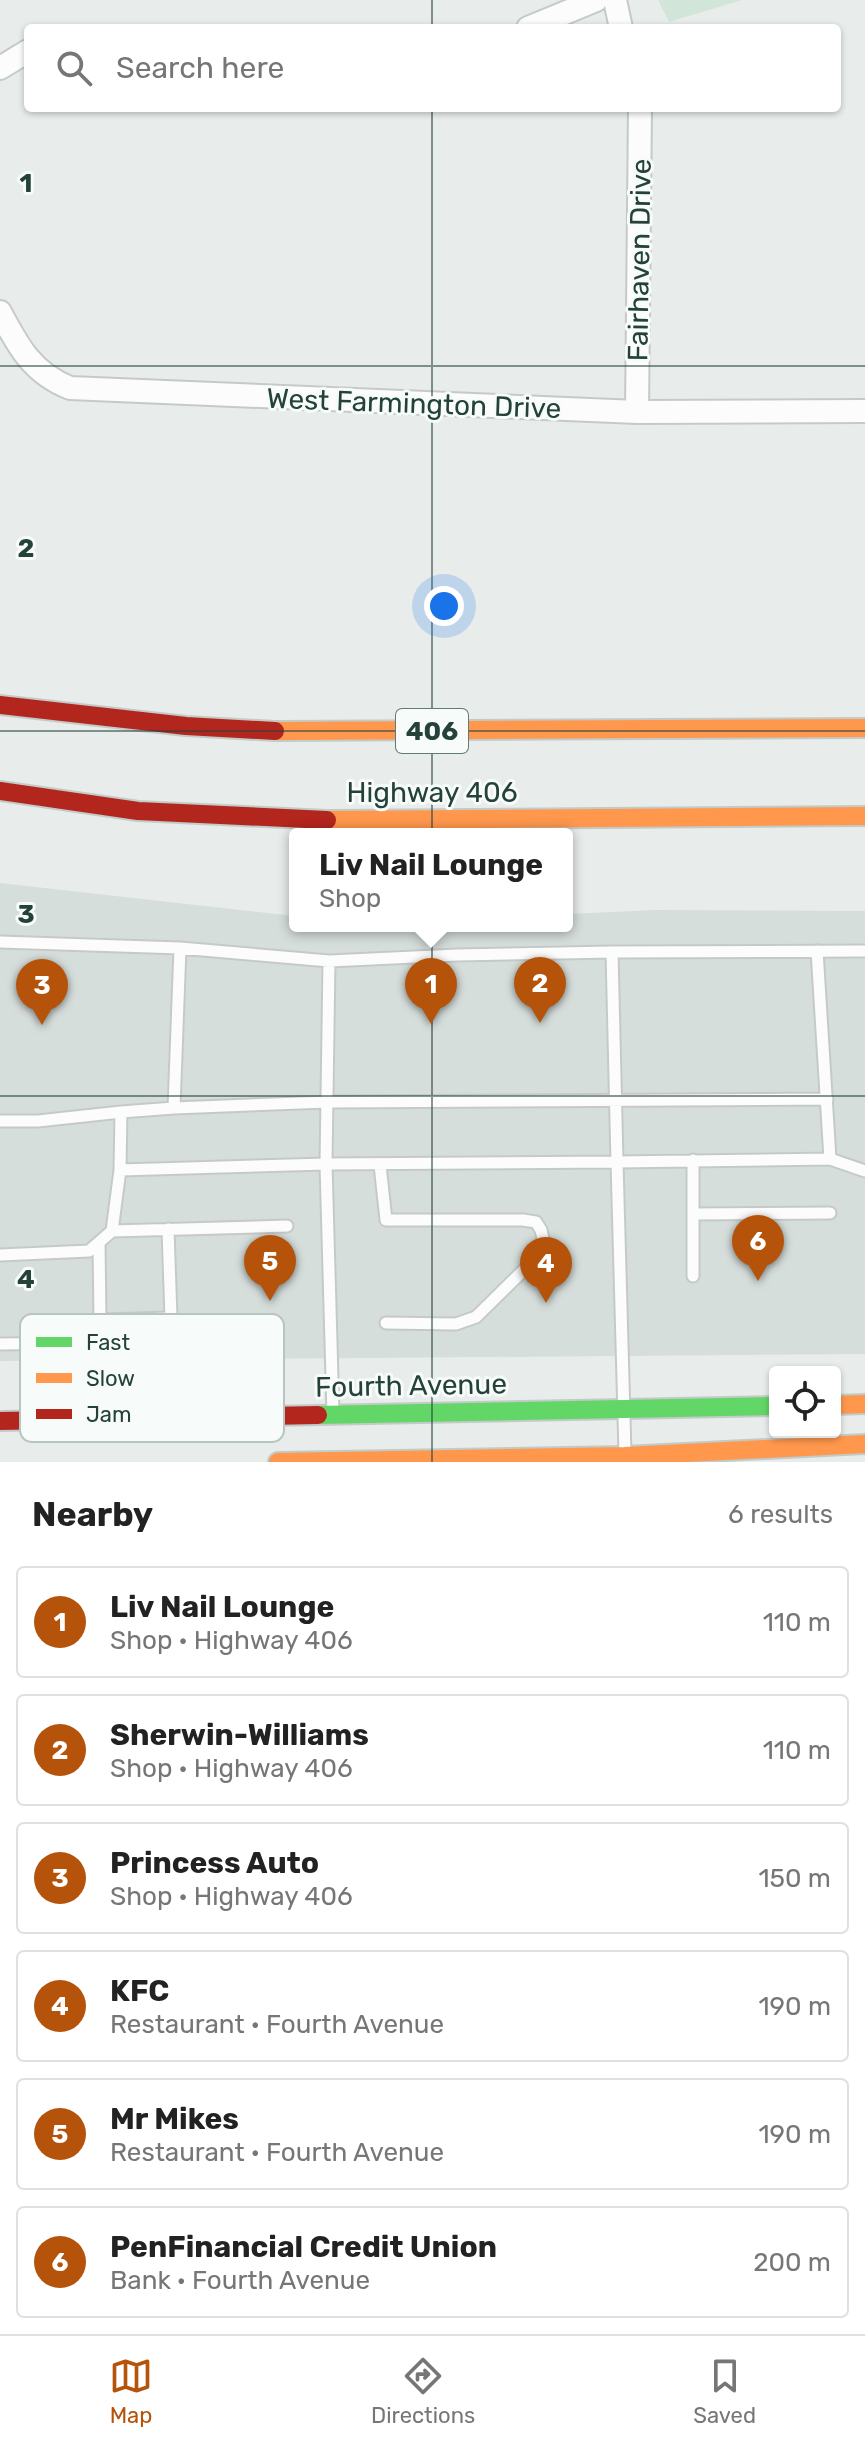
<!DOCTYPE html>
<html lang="en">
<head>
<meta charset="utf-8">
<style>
  body { margin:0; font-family:Rubik,sans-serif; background:#f6f6f6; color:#222 }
  .controls { position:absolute; right:24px; bottom:24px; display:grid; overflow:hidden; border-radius:8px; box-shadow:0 2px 6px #0004 }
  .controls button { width:72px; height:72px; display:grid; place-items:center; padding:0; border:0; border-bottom:2px solid #e0e0e0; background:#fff; color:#222; font:40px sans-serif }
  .you { position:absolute; left:444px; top:606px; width:28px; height:28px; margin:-20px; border:6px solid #fff; border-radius:50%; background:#1a73e8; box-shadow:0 0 0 12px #1a73e833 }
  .badge { display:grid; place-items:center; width:52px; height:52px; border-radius:50%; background:#b45309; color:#fff; font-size:26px; font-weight:700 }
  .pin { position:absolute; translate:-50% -66px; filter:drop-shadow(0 2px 4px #0008) }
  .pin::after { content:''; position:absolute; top:42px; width:28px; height:24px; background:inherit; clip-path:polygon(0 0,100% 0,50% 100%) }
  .popup { position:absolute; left:289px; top:828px; width:284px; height:104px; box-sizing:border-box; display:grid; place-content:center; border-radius:8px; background:#fff; filter:drop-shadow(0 2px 6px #0005); font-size:26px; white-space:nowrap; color:#767676 }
  .popup b { font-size:30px; color:#222 }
  .popup::after { content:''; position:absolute; left:50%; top:100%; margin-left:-16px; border:16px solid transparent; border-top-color:#fff }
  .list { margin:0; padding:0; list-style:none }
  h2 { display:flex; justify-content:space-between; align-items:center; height:104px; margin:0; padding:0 32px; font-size:34px }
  h2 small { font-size:26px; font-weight:400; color:#767676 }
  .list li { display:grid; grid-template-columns:52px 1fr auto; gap:24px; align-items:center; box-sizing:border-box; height:112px; margin:0 16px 16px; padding:0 16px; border:2px solid #e0e0e0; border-radius:8px }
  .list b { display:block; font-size:30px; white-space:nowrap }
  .list p { margin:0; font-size:26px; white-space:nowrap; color:#767676 }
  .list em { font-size:26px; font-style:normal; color:#767676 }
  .icon { flex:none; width:44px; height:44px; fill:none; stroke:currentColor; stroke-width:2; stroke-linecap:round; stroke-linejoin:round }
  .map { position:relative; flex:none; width:865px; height:1462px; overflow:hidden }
  .search { position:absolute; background:#fff; box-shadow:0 2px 6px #0004; left:24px; right:24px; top:24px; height:88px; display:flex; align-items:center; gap:20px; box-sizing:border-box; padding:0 28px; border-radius:8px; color:#767676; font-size:30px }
  .sheet { height:872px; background:#fff }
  nav { display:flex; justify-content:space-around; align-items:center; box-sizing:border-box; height:112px; border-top:2px solid #e0e0e0; background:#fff; font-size:22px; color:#767676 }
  nav a { display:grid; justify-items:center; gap:4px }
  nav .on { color:#b45309 }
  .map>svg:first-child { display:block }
  .built { fill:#d6dedb }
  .green { fill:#d1e6d8 }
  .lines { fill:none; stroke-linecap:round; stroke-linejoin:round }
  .lane-casing { stroke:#c5cac8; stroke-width:15 }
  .street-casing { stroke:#c5cac8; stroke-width:26 }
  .fast-casing { stroke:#c3cbc8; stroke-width:22 }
  .slow-casing { stroke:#c3cbc8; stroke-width:22 }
  .jam-casing { stroke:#c3cbc8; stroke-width:22 }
  .lane { stroke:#fcfcfc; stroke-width:11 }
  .street { stroke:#fcfcfc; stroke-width:22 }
  .fast { stroke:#63d668; stroke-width:18 }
  .slow { stroke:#ff974d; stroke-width:18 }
  .jam { stroke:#b3261e; stroke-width:18 }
  .grid { fill:none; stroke:#24423a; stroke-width:2; stroke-opacity:0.55 }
  .labels { text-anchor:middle; stroke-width:6; stroke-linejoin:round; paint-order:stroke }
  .shield { fill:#f7fbf9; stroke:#637a73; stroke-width:2 }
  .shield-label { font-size:26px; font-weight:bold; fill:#24423a }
  .street-label { font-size:28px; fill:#24423a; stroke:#f7fbf9 }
  .key { fill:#f7fbf9; stroke:#b8c4c0; stroke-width:2 }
  .key-label { font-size:22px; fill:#24423a }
  .grid-label { font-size:26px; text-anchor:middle; font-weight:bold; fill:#24423a; stroke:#f7fbf9; stroke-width:6; stroke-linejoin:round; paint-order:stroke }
</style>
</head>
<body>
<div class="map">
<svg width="865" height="1462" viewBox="0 0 865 1462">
  <rect width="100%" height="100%" fill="#e8edeb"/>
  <path class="built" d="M0,883L295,916V926H567V914L655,910L865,911V1354L0,1361Z"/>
  <path class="green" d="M658,0H742L669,22Z"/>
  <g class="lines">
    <g class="lane-casing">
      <path id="lane" d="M0,942L180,948L329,961L457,955L612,952L617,1162L830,1159L865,1171
        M817,951L830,1159
        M612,952L865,951
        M329,961L326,1164L333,1414
        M174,1108L327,1102L827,1099
        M0,1121H38L121,1112
        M380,1165L386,1220H523L536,1222L541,1230L544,1243L538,1256L476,1317L456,1324L386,1323
        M120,1170L326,1164L617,1162L625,1453
        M693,1214L830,1213
        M112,1231L287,1226
        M0,1255L89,1251L112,1231L120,1170L121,1112L174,1108L180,948
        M693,1276V1160
        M100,1320L171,1318L168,1229
        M0,1344L81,1343L94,1337L100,1320L99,1242"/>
    </g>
    <g class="street-casing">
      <path id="street" d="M615,0L621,28
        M528,28L596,0
        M0,68L28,51
        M0,312C18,346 32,373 70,388L637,412L865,411
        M637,412L640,108"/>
    </g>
    <g class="fast-casing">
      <path id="fast" d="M318,1415L775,1406"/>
    </g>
    <g class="slow-casing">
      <path id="slow" d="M275,731L865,728
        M327,820L865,816
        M835,1405L865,1404
        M278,1462L625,1456L865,1444"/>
    </g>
    <g class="jam-casing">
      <path id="jam" d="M0,705L186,726L275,731
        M0,791L138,811L327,820
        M0,1421L318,1415"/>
    </g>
    <use href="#lane" class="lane"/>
    <use href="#street" class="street"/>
    <use href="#fast" class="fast"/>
    <use href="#slow" class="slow"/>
    <use href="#jam" class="jam"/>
  </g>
  <path class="grid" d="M432,0V28M432,108V1462M0,366H865M0,731H865M0,1096H865"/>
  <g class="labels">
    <rect class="shield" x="396" y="709" width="72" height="44" rx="6"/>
    <g class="shield-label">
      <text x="432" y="740">406</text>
    </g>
    <g class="street-label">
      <text transform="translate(639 260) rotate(-89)" y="10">Fairhaven Drive</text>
      <text transform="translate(414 403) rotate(2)" y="10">West Farmington Drive</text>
      <text x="432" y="802">Highway 406</text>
      <text transform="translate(411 1385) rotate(-1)" y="10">Fourth Avenue</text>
    </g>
  </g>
  <rect x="20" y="1314" width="264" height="128" rx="12" class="key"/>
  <rect x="36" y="1337" width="36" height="10" fill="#63d668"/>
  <rect x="36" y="1373" width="36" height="10" fill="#ff974d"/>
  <rect x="36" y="1409" width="36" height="10" fill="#b3261e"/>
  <g class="key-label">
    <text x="86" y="1350">Fast</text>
    <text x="86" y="1386">Slow</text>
    <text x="86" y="1422">Jam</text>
  </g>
  <g class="grid-label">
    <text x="26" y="192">1</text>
    <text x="26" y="557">2</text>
    <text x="26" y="923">3</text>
    <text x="26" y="1288">4</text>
  </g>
</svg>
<div class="controls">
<button><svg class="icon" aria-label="locate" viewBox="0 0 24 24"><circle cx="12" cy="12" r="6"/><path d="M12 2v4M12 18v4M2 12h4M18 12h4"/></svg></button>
</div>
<div class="you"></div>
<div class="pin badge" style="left:431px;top:1024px">1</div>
<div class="popup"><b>Liv Nail Lounge</b>Shop</div>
<div class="pin badge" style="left:540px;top:1023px">2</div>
<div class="pin badge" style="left:42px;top:1025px">3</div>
<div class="pin badge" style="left:546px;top:1303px">4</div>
<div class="pin badge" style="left:270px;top:1301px">5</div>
<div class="pin badge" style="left:758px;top:1281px">6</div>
<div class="search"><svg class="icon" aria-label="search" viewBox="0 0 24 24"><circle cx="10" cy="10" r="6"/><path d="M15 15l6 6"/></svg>Search here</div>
</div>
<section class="sheet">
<h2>Nearby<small>6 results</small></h2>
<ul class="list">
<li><span class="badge">1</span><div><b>Liv Nail Lounge</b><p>Shop · Highway 406</p></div><em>110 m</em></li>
<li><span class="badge">2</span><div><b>Sherwin-Williams</b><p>Shop · Highway 406</p></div><em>110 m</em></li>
<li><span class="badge">3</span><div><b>Princess Auto</b><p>Shop · Highway 406</p></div><em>150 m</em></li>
<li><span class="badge">4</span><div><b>KFC</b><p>Restaurant · Fourth Avenue</p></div><em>190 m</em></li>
<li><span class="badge">5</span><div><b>Mr Mikes</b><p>Restaurant · Fourth Avenue</p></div><em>190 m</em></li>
<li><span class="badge">6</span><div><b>PenFinancial Credit Union</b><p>Bank · Fourth Avenue</p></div><em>200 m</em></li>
</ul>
</section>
<nav>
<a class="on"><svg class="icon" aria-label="map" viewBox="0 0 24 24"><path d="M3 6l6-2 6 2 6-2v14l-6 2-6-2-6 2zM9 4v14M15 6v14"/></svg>Map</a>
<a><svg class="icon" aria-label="directions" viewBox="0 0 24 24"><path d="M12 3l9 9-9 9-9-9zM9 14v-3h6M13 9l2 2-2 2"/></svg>Directions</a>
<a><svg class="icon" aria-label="saved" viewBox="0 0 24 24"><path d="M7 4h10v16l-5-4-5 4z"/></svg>Saved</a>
</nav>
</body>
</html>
